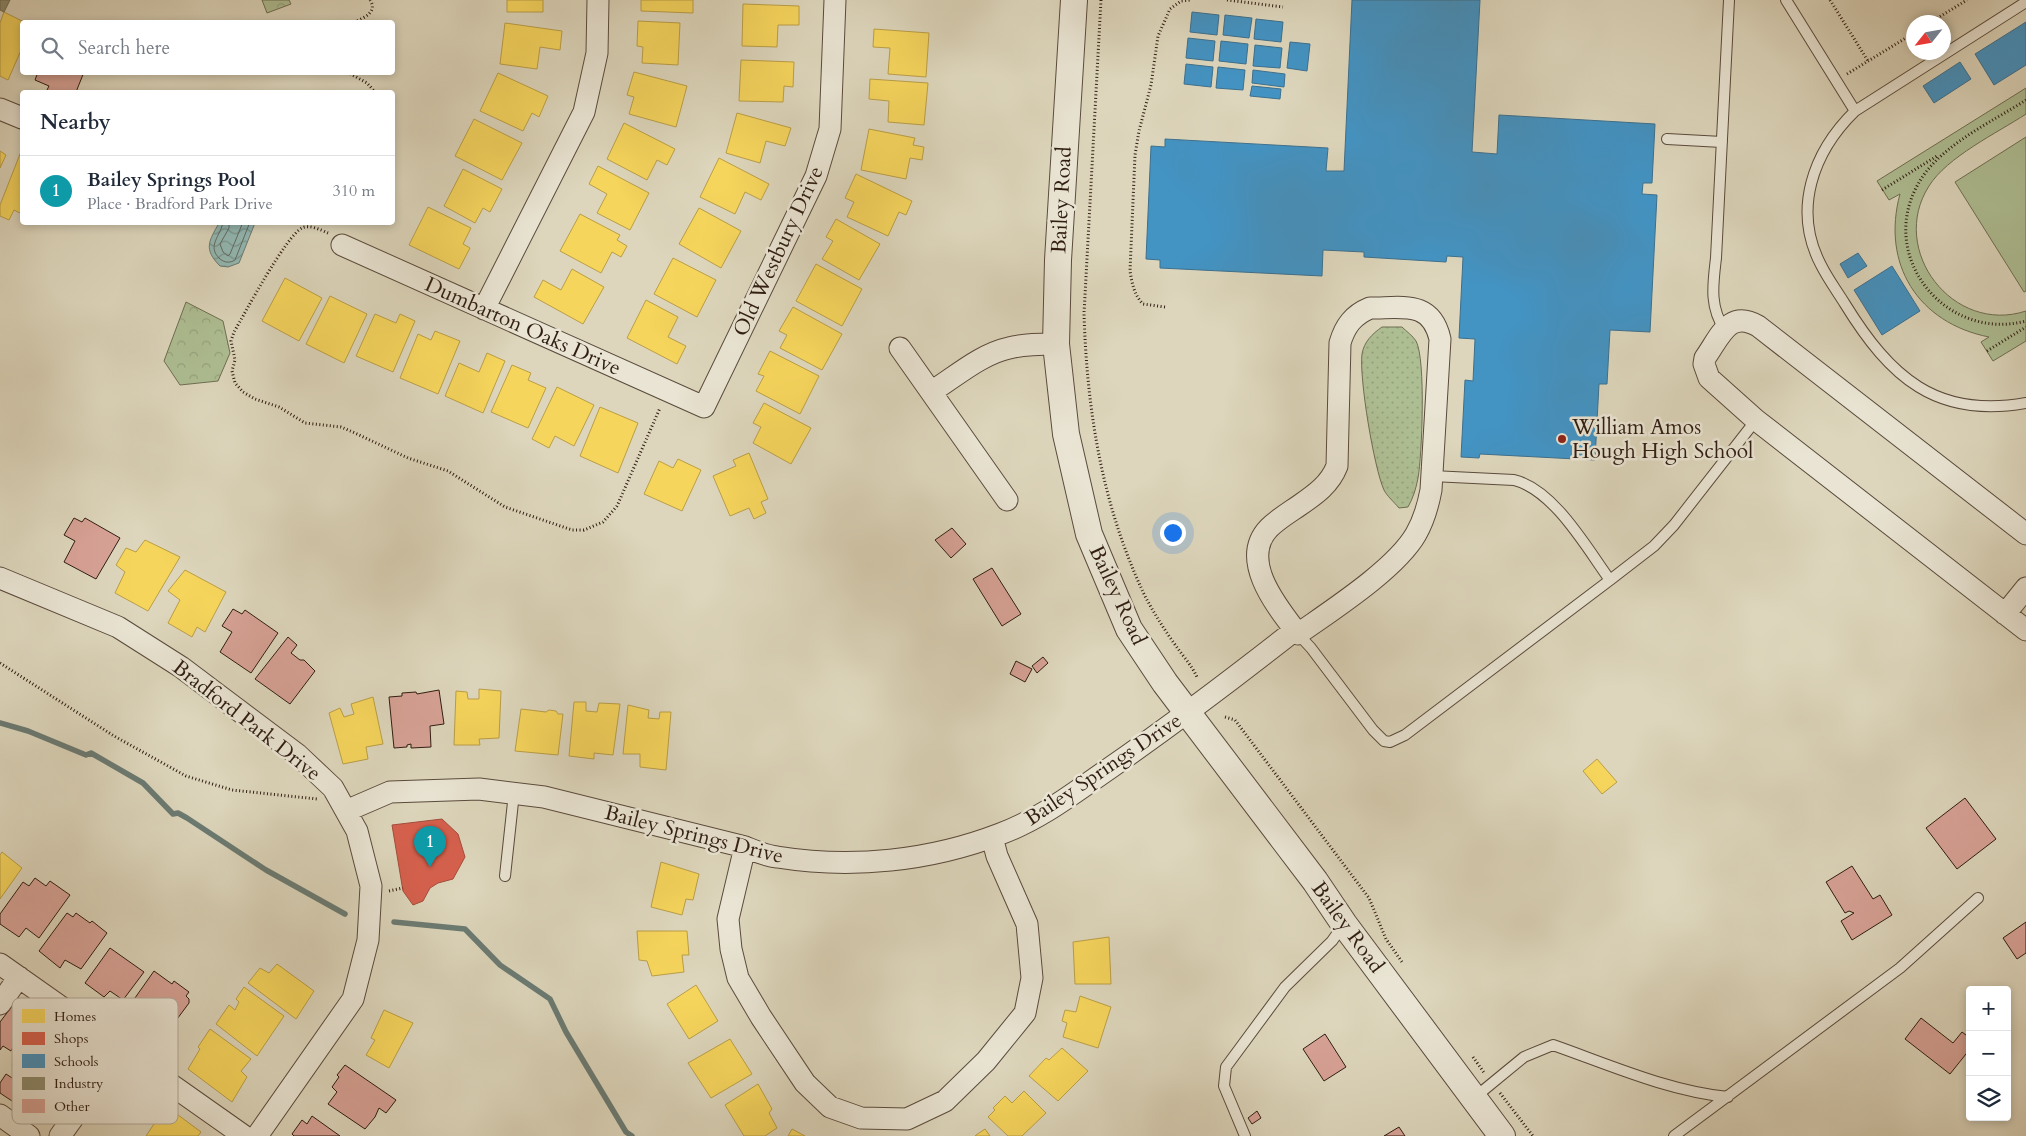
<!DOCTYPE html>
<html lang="en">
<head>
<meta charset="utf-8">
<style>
  body { margin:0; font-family:Cardo,serif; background:#f2f2f3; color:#1f2937 }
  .controls { position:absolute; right:15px; bottom:15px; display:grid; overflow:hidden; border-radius:5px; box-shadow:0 2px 8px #0003 }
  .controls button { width:45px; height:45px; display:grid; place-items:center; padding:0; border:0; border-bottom:1px solid #e0e1e3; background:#fff; color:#1f2937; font:25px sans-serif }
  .compass { position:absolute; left:1906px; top:15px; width:45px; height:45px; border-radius:50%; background:#fff; box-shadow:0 2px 8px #0003; rotate:239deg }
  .you { position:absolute; left:1172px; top:532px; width:18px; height:18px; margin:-12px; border:4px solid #fff; border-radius:50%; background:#1a73e8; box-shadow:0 0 0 8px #1a73e833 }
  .badge { display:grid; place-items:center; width:32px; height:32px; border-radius:50%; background:#2563eb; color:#fff; font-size:16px; font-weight:700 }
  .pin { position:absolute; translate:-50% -41px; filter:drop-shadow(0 1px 2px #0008) }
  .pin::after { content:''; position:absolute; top:26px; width:18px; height:15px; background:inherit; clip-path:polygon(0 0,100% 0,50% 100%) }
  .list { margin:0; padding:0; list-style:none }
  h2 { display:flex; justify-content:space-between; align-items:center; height:65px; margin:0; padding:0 20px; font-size:21px }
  h2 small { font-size:16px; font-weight:400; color:#747a83 }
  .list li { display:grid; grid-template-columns:32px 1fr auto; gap:15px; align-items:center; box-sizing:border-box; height:70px; padding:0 20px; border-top:1px solid #e0e1e3 }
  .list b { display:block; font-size:19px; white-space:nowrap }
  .list p { margin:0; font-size:16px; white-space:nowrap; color:#747a83 }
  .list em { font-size:16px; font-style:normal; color:#747a83 }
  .icon { flex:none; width:28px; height:28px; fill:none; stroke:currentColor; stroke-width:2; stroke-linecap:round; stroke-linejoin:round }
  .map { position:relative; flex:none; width:2026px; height:1136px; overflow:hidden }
  .search { position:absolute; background:#fff; box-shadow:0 2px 8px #0003; left:20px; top:20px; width:375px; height:55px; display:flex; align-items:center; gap:12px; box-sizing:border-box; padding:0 18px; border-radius:5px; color:#747a83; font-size:19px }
  .panel { position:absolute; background:#fff; box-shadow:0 2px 8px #0003; left:20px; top:90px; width:375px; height:135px; border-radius:5px }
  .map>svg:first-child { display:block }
  .grass { fill:url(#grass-dots); stroke:#6e6e52 }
  .forest { fill:url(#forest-crowns); stroke:#6e6e52 }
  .pitch { fill:#aebe93; stroke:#6e6e52 }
  .water { fill:url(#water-waves); stroke:#6b7b73 }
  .homes { fill:#f6d55c; stroke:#ba9e46 }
  .shops { fill:#d6604d; stroke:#a44c3b }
  .schools { fill:#4393c3; stroke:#3d708e }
  .industry { fill:#8c8c6e; stroke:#706b52 }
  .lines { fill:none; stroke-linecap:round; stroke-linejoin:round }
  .shore { stroke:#616b63; stroke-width:1 }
  .stream { stroke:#6b7b73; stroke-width:5.5 }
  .building { fill:#d7a296; stroke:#2f1d12 }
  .service-casing { stroke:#5a4b3c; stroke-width:12 }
  .minor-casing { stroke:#5a4b3c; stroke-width:23 }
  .tertiary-casing { stroke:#5a4b3c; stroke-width:28 }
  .path { stroke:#2f1d12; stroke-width:3; stroke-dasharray:1 2.5; stroke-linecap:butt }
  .service { stroke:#e9e4d3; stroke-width:10 }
  .minor { stroke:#e9e4d3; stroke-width:21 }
  .tertiary { stroke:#e9e4d3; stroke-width:26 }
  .poi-dot { fill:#8f2418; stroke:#e9e4d3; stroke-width:2 }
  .labels { text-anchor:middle; stroke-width:5; stroke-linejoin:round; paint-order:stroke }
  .street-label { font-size:21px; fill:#2f1d12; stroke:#e9e4d3 }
  .poi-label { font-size:21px; fill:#2f1d12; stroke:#e9e4d3; text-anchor:start }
  .key { fill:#e9e4d3; stroke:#b1a899; stroke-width:1 }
  .key-label { font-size:14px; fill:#2f1d12 }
</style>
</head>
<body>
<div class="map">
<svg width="2026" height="1136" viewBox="0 0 2026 1136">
  <defs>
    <pattern id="grass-dots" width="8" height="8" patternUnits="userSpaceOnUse" patternTransform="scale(1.25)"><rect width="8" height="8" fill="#aebe93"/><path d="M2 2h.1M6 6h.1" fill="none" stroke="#96a37e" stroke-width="1.8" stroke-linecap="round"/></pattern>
    <pattern id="forest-crowns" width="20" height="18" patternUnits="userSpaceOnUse" patternTransform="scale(1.25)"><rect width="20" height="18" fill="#aebe93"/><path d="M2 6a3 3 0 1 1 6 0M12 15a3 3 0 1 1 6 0" fill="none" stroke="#96a37e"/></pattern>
    <pattern id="water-waves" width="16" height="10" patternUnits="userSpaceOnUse" patternTransform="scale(1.25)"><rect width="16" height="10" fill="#93b9b4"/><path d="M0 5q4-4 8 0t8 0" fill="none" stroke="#789691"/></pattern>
  </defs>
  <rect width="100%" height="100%" fill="#ddd6bc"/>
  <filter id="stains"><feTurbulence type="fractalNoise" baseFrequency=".004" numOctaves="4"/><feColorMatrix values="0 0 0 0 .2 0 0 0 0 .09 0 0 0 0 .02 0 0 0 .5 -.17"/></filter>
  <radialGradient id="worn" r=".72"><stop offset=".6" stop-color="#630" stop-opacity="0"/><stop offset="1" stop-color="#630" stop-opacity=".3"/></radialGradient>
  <path class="grass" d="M1382,327H1402C1406,331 1413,336 1416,341C1426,359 1422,456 1418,478C1416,489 1413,498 1408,507L1399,508C1394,502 1387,496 1384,490C1374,468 1359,378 1362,354C1364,342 1372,334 1382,327Z"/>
  <path class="forest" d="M262,0H289L291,4L267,13Z
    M186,302L223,321L230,353L218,381L180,385L164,361Z"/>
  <path class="pitch" d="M2026,88V114C1997,133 1947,157 1929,186C1888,250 1953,335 2026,311V341L1993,361L1981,342L1989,337C1918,323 1881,264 1900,194L1889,200L1877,181Z
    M2026,137V291L2024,292L1955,182Z"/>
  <path class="water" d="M219,223H255L239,263L228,267L220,266C203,249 209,241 219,223Z"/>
  <path class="homes" d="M507,0H543V12H507Z
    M641,0H693V13L641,11Z
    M743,4L799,6V25H778L777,47L742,46Z
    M4,12L24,22H22V48L8,80L0,76V23Z
    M638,21L680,23L678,65L642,63L643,47L637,46Z
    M505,23L562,31L560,50L540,47L537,69L500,64Z
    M874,29L929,33L926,77L888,74L890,48L873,47Z
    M741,60L794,62L793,87L784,86L783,102L739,101Z
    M634,72L687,86L676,127L629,114L634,97L627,95Z
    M498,73L548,96L539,117L532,113L523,131L480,111Z
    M870,79L928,83L924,125L888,122L889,101L869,99Z
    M737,113L791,128L785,146L766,141L760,163L726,153Z
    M474,119L522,143L502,180L455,156Z
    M624,123L675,149L667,165L657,160L647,180L607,159Z
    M869,129L915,138L913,145L924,147L922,160L910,158L906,179L861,170Z
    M22,149V214L14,210L9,220L0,216V205Z
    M0,151L6,155L0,168Z
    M719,158L769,184L761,200L745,192L735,214L700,197Z
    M598,166L649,193L630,230L597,213L607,194L589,184Z
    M463,169L502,189L490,212L483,208L475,223L444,206Z
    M856,174L912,201L906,215L899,212L888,236L847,217L854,202L845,198Z
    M428,207L471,228L463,244L470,248L459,269L409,245Z
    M699,208L741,231L721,268L679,244Z
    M580,214L620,235L617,240L627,246L621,257L612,252L601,273L560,251Z
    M836,219L880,244L859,280L822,259L833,241L826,237Z
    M673,258L716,280L697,317L654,294Z
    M816,264L862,289L842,326L796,301Z
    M572,269L604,287L583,324L534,297L543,280L561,290Z
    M285,278L322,298L299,341L262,321Z
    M330,296L367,314L344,363L306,344Z
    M646,300L678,317L668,337L686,346L677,364L627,338Z
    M793,307L842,334L822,370L780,348L787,335L779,331Z
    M375,314L396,323L400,314L415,321L393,372L356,356Z
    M435,331L460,341L438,394L400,378L418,334L431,340Z
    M770,351L819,376L800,414L756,391L764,376L758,374Z
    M487,353L505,361L483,413L445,396L459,363L479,372Z
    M512,365L531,373L528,380L546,388L528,428L491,412Z
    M557,387L594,405L574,446L555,436L549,448L532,439Z
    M764,403L811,428L791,464L753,443L761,427L753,423Z
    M600,407L638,423L618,473L580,456Z
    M749,453L768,499L761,502L766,513L754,519L749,508L730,516L713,476L736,466L733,460Z
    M678,459L701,470L682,511L644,494L659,461L673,468Z
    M145,540L180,557L148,611L115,593L125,572L116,565L126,548L136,552Z
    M185,570L226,592L205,632L197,627L192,637L168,623L180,600L168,591Z
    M479,689L501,691L499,738L479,739L480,745H454L456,691L467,692L468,699H479Z
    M373,697L383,744L366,747L368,759L343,764L329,713L340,708L344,717L354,714L351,704Z
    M574,702H586V711L597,712L599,703L620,704L613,755L594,753V759L569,756Z
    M628,705L649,710L648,718L659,719L660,712H671L666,770L640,767V754H623Z
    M521,709L546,712L549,710L556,711L558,714H563L558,755L515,751Z
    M1597,759L1617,782L1602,794L1583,771Z
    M2,852L22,868L0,899V855Z
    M661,862L699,874L693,900L686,899L682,915L651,907Z
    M637,931H687L689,955H682L684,972L652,976L647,961L639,960Z
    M1109,937L1111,984H1075L1073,942Z
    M277,964L314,991L296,1019L248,983L260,968L269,973Z
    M696,985L718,1021L689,1039L667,1004Z
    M244,987L284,1016L257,1056L216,1024L229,1005L235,1010L239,1002L236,999Z
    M1080,996L1111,1007L1098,1048L1063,1037L1067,1023L1062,1021L1065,1010L1076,1012Z
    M384,1010L413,1023L389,1068L366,1055L375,1040L371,1038Z
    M210,1029L251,1059L241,1071L247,1077L232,1102L188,1069L200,1049L198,1047Z
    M730,1039L752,1074L711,1098L688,1063Z
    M1062,1048L1088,1071L1058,1101L1029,1076L1046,1058L1049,1060Z
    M758,1084L772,1109L769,1113L777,1128L765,1136H744L725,1105Z
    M1024,1091L1046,1113L1022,1136H1008L988,1117L995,1110L993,1108L1005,1096L1012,1103Z
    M166,1106L201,1132L198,1136H146Z
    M792,1129L805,1136H788Z
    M985,1129L990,1136H975L976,1135Z"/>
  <path class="shops" d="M442,819L458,834L465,857L453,879L438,883L430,888L423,901L413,905L403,891L392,825Z"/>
  <path class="schools" d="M1352,0H1480L1472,152L1497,154L1499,115L1655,124L1652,183H1643L1642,194L1657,195L1650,332L1610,330L1607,384H1599L1595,460L1480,454L1479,458L1461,457L1465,380L1473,381L1475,339L1459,338L1463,257L1447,256L1446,262L1364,257V252L1323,250L1322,276L1160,268V260L1146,259L1151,146L1165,147V139L1328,148L1326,171H1344Z
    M1192,12L1219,15L1217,35L1190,32Z
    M1225,15L1252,18L1249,38L1223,35Z
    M1256,19L1283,22L1281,42L1254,39Z
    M2026,22V65L1994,85L1975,54Z
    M1188,38L1215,41L1213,61L1186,58Z
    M1221,41L1248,44L1246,64L1219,61Z
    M1290,42L1310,44L1307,71L1287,68Z
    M1255,45L1282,48L1280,68L1253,66Z
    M1960,62L1971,79L1934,103L1923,86Z
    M1186,64L1213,67L1211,87L1184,84Z
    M1218,67L1245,70L1243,90L1216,88Z
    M1253,70L1285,74L1284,87L1252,83Z
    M1252,86L1281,89L1280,99L1250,96Z
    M1858,253L1867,266L1848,278L1840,264Z
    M1892,266L1920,311L1882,335L1854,290Z"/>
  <path class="industry" d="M0,0H10L4,12L0,10Z"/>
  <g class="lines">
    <path class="shore" d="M223,222C221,236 206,246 220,259C225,263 230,263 235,260L250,222
      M229,222V228L220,244L223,252L228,256L230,254L243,222"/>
    <path class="stream" d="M0,723L28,731L86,755L91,753L143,783L173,814L178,813L187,818L266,870L345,914
      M394,922L465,929L500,965L550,999L566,1032L626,1132L632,1136"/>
  </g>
  <path class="building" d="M38,72H84L76,92H46L49,86L35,80Z
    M74,518L82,522L85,518L120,538L96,579L64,562L75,541L64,535Z
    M952,528L966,544L951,558L935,540Z
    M992,568L1021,614L1002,626L973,579Z
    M233,609L242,614L245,610L278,633L251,673L220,652L232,632L222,626Z
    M288,637L297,645L291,653L300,660H304L315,671L290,704L255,679Z
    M1043,657L1048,663L1037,673L1032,666Z
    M1016,661L1032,669L1025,682L1010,674Z
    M439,690L444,724L430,726L431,747L411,748V744L407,745V747L394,748L389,697L402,696V693L416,692L417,694Z
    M1965,798L1996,839L1957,869L1926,828Z
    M1852,866L1873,899L1880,895L1892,915L1852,940L1841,921L1854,913L1849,911L1845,913L1826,882Z
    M35,878L46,886L50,881L70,895L39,938L26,928L19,937L0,924V914L23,882L29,886Z
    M67,913L73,917L76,913L90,923L92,921L107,933L81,969L65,960L60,968L39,951Z
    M2026,922V953L2017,959L2003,938Z
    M110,948L144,972L123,1000L110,991L104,997L85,983Z
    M154,971L172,984L174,981L189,992L186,996L189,999V1003L163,1038L144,1024L147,1019L130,1005Z
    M13,1005L33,1020L18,1039L20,1041L15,1049L13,1047L11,1051L3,1046L0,1050V1022Z
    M1921,1018L1953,1043L1962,1032L1970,1038V1049L1950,1074L1905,1039Z
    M39,1025L65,1042L35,1082L12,1065Z
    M1325,1034L1346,1067L1324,1081L1303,1049Z
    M345,1065L396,1100L386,1113L379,1108L375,1117L365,1129L328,1104L337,1092L332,1087L339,1077L337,1075Z
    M6,1074L23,1085L12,1101L0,1093V1083Z
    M1257,1111L1261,1118L1252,1124L1248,1118Z
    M312,1116L340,1136H294L292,1134L302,1120L307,1124Z
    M1399,1127L1405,1136H1384Z"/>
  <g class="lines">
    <g class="service-casing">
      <path id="service" d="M1786,0L1855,111
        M2026,2L1855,111C1813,152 1792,210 1821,265C1828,279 1837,291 1845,304C1890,377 1936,419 2026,403
        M1667,139L1722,142
        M1725,330C1709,307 1713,284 1716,258L1729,0
        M1610,580L1654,546L1674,525L1756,420
        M1298,634L1311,648L1373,730L1384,741L1390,742L1405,735L1610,580C1586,547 1554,490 1514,480L1432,476
        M505,876L514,793
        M1474,1098L1524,1057L1553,1045C1610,1065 1668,1091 1728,1097
        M1245,1136L1224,1086L1226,1067L1285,987L1332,941L1344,924
        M1674,1136L1900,968L1978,898"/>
    </g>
    <g class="minor-casing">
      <path id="minor" d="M0,109L22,118
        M342,245L704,407L816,176L830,129L835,0
        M1370,308C1403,308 1431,300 1440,339L1431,490C1428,506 1424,520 1416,534C1396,569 1332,610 1298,634C1278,608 1238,560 1269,528C1278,519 1290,512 1300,505C1316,494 1330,484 1337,466L1340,343C1345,326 1353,315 1370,308Z
        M484,309L584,112L597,53L598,0
        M900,348L1007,500
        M931,392C955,377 981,354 1009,348C1025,344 1040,344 1056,344
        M2026,534L1758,326C1729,309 1720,337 1705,358L1704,364L1709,378L1756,420L2026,630
        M0,578L118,627L181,667L298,755L333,788L357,831L371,886L368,940L353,999L257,1136
        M2005,614L2026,588
        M346,811L390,792L479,789L544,797L745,847C755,851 766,856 777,857C852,869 930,861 1000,834C1041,819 1075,792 1110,768C1173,724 1234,678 1295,630
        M745,847L728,919L731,949L738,978L761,1017L805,1083L830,1107L861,1118L907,1119L945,1101L986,1061L1025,1013L1032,978L1027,924L997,856L992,837
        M0,964L244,1136
        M0,1004L19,977
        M0,1115L29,1136
        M60,1136L122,1050"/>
    </g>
    <g class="tertiary-casing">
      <path id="tertiary" d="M1074,0L1058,260L1056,344L1066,434L1089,534L1129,629L1165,683L1315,881L1344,924L1502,1136"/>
    </g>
    <path class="path" d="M1101,0L1084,314C1087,411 1102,505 1144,594C1153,612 1164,629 1176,646C1183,656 1192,666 1197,677
      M1227,0L1283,7
      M1830,0L1868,61
      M354,22C364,18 378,12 370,0
      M1931,22L1967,0
      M347,72L367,83L375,92
      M1847,74L1914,33
      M2026,100C1990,123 1937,147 1917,186C1878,259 1947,342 2026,321
      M1882,190L1937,156
      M328,233C321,230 309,224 302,228C286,236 245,313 234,332L231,341L235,360L232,371L235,383L243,392L255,399L279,407L305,423L341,427L355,433L408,458L448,471L505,507L572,530H584L603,522L617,506L660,408
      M1165,307L1143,304C1134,295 1132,283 1130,271L1135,155L1139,131L1151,85L1158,36L1170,9L1181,1L1190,0
      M1987,351L2026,327
      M0,663L114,736L186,776L232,790L317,799
      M1225,717L1235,720L1369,898L1386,939L1402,962
      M389,891L403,888
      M1473,1057L1485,1074
      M1500,1093L1533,1136"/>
    <use href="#service" class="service"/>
    <use href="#minor" class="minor"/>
    <use href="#tertiary" class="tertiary"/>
  </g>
  <circle class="poi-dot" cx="1562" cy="439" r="5"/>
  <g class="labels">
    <g class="street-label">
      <text transform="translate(1061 200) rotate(-87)" y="7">Bailey Road</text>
      <text transform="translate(778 251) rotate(-65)" y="7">Old Westbury Drive</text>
      <text transform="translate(523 326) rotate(24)" y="7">Dumbarton Oaks Drive</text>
      <text transform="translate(1118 595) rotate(65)" y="7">Bailey Road</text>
      <text transform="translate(247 720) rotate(38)" y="7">Bradford Park Drive</text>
      <text transform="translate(1103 769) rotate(-34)" y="7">Bailey Springs Drive</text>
      <text transform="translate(694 834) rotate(14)" y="7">Bailey Springs Drive</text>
      <text transform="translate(1348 927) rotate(54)" y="7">Bailey Road</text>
    </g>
    <g class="poi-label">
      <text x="1572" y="434">William Amos<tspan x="1572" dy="24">Hough High School</tspan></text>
    </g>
  </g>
  <rect x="12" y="998" width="166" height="126" rx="8" class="key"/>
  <rect x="22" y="1009" width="23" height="14" fill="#f6d55c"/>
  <rect x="22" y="1032" width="23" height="13" fill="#d6604d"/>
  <rect x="22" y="1054" width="23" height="14" fill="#4393c3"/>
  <rect x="22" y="1077" width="23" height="13" fill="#8c8c6e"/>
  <rect x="22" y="1099" width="23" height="14" fill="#d7a296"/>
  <g class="key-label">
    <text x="54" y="1021">Homes</text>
    <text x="54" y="1043">Shops</text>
    <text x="54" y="1066">Schools</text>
    <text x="54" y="1088">Industry</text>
    <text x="54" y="1111">Other</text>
  </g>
  <rect width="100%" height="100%" filter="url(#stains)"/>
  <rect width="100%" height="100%" fill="url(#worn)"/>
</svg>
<div class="controls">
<button>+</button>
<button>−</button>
<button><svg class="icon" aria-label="layers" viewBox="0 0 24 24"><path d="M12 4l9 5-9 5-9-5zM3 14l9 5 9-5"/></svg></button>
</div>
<svg class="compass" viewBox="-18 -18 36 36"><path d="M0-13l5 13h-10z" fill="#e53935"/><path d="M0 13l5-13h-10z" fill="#747a83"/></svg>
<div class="you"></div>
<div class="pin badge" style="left:430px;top:867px;background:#0f9aa8">1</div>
<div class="search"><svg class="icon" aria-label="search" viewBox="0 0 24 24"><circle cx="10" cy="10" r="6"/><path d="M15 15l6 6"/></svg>Search here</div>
<section class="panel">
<h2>Nearby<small></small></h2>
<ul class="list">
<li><span class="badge" style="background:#0f9aa8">1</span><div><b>Bailey Springs Pool</b><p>Place · Bradford Park Drive</p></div><em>310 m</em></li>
</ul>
</section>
</div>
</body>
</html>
